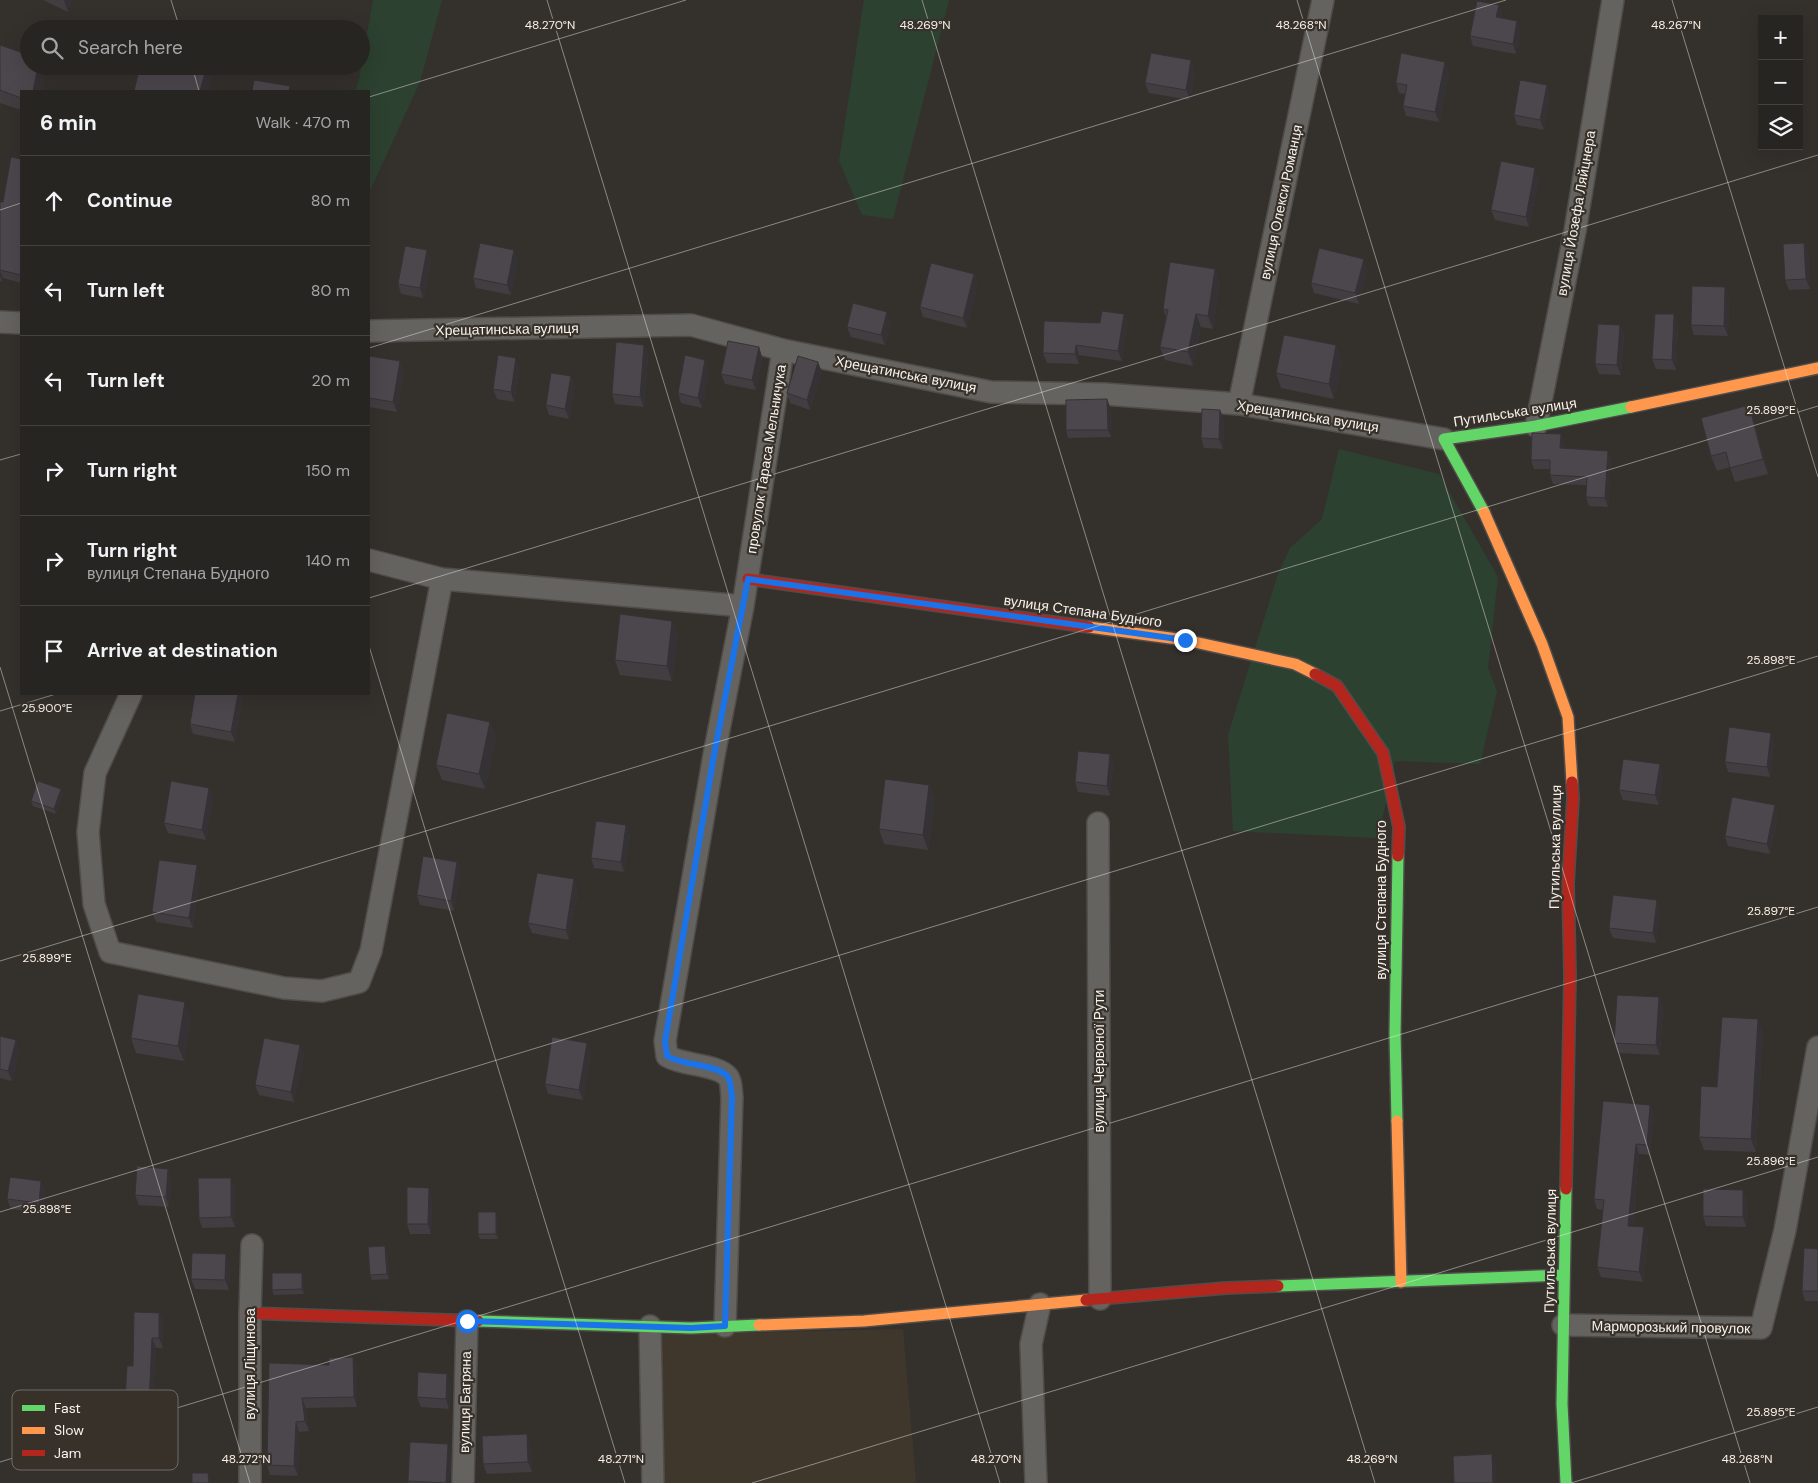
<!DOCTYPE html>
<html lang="en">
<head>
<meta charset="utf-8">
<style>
  body { margin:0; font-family:"DM Sans",sans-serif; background:#33312f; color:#f1f3f6 }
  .controls { position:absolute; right:15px; top:15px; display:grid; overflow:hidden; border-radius:0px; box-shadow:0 5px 20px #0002 }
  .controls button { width:45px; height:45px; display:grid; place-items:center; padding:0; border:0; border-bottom:1px solid #434240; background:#272522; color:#f1f3f6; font:25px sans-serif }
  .stop { position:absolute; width:15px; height:15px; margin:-11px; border:4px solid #1a73e8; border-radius:50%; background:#fff }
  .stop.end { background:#1a73e8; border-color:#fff; box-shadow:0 1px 5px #0008 }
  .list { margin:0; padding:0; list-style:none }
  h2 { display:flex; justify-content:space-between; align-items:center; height:65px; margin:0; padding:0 20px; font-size:21px }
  h2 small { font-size:16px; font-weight:400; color:#a4a5a5 }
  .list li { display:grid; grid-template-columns:32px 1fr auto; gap:15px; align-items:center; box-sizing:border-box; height:90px; padding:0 20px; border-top:1px solid #434240 }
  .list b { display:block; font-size:19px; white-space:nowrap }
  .list p { margin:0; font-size:16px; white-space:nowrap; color:#a4a5a5 }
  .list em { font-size:16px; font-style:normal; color:#a4a5a5 }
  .icon { flex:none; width:28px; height:28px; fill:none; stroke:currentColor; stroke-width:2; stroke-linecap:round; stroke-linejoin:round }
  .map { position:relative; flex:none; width:1818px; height:1483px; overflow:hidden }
  .search { position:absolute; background:#272522; box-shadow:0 5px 20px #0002; left:20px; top:20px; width:350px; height:55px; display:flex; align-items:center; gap:12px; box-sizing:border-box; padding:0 18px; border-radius:28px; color:#a4a5a5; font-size:19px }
  .panel { position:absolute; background:#272522; box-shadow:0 5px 20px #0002; left:20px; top:90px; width:350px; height:605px; border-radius:0px }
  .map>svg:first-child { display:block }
  .built { fill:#40372c }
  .green { fill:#2d4130 }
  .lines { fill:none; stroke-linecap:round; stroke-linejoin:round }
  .street-casing { stroke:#504c49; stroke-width:24 }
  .fast-casing { stroke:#504c49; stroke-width:14 }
  .slow-casing { stroke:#504c49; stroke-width:14 }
  .jam-casing { stroke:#504c49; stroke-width:14 }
  .street { stroke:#656360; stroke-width:21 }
  .fast { stroke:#63d668; stroke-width:11 }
  .slow { stroke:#ff974d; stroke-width:11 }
  .jam { stroke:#b3261e; stroke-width:11 }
  .wall { fill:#413d41 }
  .shaded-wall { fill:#353235 }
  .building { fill:#4c474c; stroke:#353235 }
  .route { stroke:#1a73e8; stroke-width:6 }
  .ticks { fill:none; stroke:#f6f2ee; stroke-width:1; stroke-opacity:0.45 }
  .labels { text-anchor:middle; stroke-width:4.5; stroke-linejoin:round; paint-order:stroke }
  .street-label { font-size:14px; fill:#f6f2ee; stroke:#37312a }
  .key { fill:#37312a; stroke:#706b65; stroke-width:1 }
  .key-label { font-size:14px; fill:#f6f2ee }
  .ticks-label { font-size:12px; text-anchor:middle; fill:#f6f2ee; stroke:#37312a; stroke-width:4.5; stroke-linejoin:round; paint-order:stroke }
</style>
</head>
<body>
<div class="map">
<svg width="1818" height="1483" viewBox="0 0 1818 1483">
  <rect width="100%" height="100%" fill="#34312d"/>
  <path class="built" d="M903,1329L916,1483H661L656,1335Z"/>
  <path class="green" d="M373,0H442L420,82L369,193V91H355L359,80Z
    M864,0H949L893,219L862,215L839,161Z
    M1339,449L1439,474L1498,577L1488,668L1497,691L1480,764L1395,761L1378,838L1233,831L1228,735L1278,574L1290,548L1322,519Z"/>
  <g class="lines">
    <g class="street-casing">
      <path id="street" d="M0,322L21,323
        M369,331L691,325L783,350L991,392L1104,394L1239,404L1444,439
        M1239,404L1323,0
        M1536,426L1575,231L1613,0
        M369,560L442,579L743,606
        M131,694L95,773L88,832L94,904L110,952L284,988L322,991L359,982L371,951L442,579
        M1098,823L1100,1299
        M1563,1325L1761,1328L1785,1230L1818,1047
        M650,1326L653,1483
        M725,1326L732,1097C731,1092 732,1082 728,1077C718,1064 683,1066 667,1056L665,1041L714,755L743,606L783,350
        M250,1483V1313L252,1245
        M463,1483L467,1321
        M1036,1483L1031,1344L1040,1304"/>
    </g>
    <g class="fast-casing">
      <path id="fast" d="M1484,512L1444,439L1536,426L1631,407
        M1397,1121L1395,1034L1398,856
        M1278,1286L1564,1275
        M478,1321L691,1328L759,1325
        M1566,1483L1562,1404L1566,1189"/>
    </g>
    <g class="slow-casing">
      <path id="slow" d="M1631,407L1818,368
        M1484,512L1542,644L1568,717L1572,782
        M1089,627L1185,640L1295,664L1315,674
        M1397,1121L1401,1282
        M759,1325L864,1321L1086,1300"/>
    </g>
    <g class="jam-casing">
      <path id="jam" d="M748,579L1089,627
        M1315,674L1337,686L1383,753L1399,827L1398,856
        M1566,1189L1570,975L1568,883L1573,798L1572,782
        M1086,1300L1226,1288L1278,1286
        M250,1313L478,1321"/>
    </g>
    <use href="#street" class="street"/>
    <use href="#fast" class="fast"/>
    <use href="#slow" class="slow"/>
    <use href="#jam" class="jam"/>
  </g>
  <path class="wall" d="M43,0H72L68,12Z
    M1499,5L1502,15V18L1517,21L1521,31L1516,54L1473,46L1470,36Z
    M0,45L29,66H43L45,74L42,91H21V110L0,103Z
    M1195,70L1190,100L1149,93L1145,83Z
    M1449,72L1439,122L1406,116L1403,106L1405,94L1399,93L1396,83Z
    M1550,95L1544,130L1517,125L1514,115Z
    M21,159V283L3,278L2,282L0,281V202H3Z
    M1539,178L1529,227L1495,220L1491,210Z
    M1804,243L1808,253L1810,289L1789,290L1785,280Z
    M427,250L431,260L423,298L401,294L398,284Z
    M518,260L511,295L476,288L473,278Z
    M1215,269L1220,282L1213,329L1201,327L1193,366L1165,360L1160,347L1166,317L1163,309Z
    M1367,269L1359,304L1314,293L1311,283Z
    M974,274L978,284L967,328L923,317L920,307Z
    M1725,287L1729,297L1728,336L1694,335L1691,325Z
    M1124,314L1127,324L1122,361L1079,355V364L1047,363L1043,353L1100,323Z
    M891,322L885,345L851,337L847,327Z
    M1678,324L1676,370L1656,369L1652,359Z
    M1624,335L1621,375L1599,374L1595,364Z
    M644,345L648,355L644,407L615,404L612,394Z
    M759,347L762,357L756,390L725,384L721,374Z
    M369,356L404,371L397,412L369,407Z
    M1342,360L1334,399L1281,388L1276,373Z
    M520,368L514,402L497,399L493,389Z
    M709,370L702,408L681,403L678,393Z
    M822,372L810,410L790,403L787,393Z
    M571,376L575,386L569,419L549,415L546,405Z
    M1107,399L1110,407L1111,437L1068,438L1066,430Z
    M1749,405L1754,420L1768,474L1735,482L1730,467L1717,471L1711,456Z
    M1220,410L1224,420L1223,449L1204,448L1201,438Z
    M1564,443V448L1611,460L1608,507L1589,506L1586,497V485L1553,484L1550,475V469H1534L1531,460Z
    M672,621L678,636L672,681L620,675L615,660Z
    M195,694H242L243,697L235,742L193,734L190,724Z
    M496,736L485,789L442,780L436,765Z
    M1775,743L1770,777L1728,772L1725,762Z
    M1110,754L1113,764L1110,796L1078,792L1075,782Z
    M1663,774L1659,805L1623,800L1619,790Z
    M929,785L935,800L928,850L884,844L879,829Z
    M209,788L213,798L206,840L168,833L164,823Z
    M63,794L56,814L33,806L31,801Z
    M1775,805L1778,815L1770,854L1728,846L1725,836Z
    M630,835L624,872L594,868L591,858Z
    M461,872L454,911L420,905L417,895Z
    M200,876L193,928L156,922L152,912Z
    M578,889L569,940L532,933L528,923Z
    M1660,910L1656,943L1613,938L1609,928Z
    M1663,1007L1660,1055L1618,1053L1614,1043Z
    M191,1017L184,1061L136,1053L131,1038Z
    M1763,1032L1756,1152L1704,1150L1699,1137L1717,1087Z
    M0,1036L16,1040L20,1050L12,1081L0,1078Z
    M591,1053L583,1100L548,1094L545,1084Z
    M304,1055L294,1102L259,1095L255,1085Z
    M1650,1105L1654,1115L1650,1155L1639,1154L1633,1226L1644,1227L1648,1237L1643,1282L1601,1277L1597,1267L1603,1210L1597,1209L1594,1199Z
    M168,1169L171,1179L169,1207L139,1205L135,1195Z
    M231,1178L235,1188V1227L202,1228L199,1218Z
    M41,1181L45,1191L42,1213L11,1209L7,1199Z
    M1743,1190L1747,1200L1746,1227L1706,1226L1703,1216Z
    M432,1198L431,1234H410L407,1224Z
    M498,1217V1239H480L478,1234Z
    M1818,1249V1301H1805L1802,1291Z
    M387,1251L389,1279L372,1280L370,1275Z
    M230,1264L229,1290L195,1289L191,1279Z
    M304,1278V1294L274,1295L272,1290Z
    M159,1313L163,1323V1348H156L152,1412L129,1411L125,1401L133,1366Z
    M353,1357L357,1367V1407L306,1408L309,1431L299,1432L298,1476L270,1475L267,1465L269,1363L329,1365Z
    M451,1384L449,1409L421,1407L417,1397Z
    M531,1444L532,1472L487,1474L483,1464Z
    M451,1454L450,1483H409L408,1481Z"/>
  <path class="shaded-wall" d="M64,0H72L68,12Z
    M1499,5L1502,15L1500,27L1496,17Z
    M1517,21L1521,31L1516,54L1513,44Z
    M1191,60L1195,70L1190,100L1186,90Z
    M1445,62L1449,72L1439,122L1435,112Z
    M38,66H43L45,74L42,91H33Z
    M207,66H213L215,71L209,91H200Z
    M1547,85L1550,95L1544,130L1540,120Z
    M1535,168L1539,178L1529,227L1526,217Z
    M1804,243L1808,253L1810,289L1806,279Z
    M427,250L431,260L423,298L420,288Z
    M514,250L518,260L511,295L507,285Z
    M1364,259L1367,269L1359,304L1355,293Z
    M1215,269L1220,282L1213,329L1208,316Z
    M0,271L3,278L2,282L0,275Z
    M974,274L978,284L967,328L963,318Z
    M1725,287L1729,297L1728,336L1724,326Z
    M887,312L891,322L885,345L881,335Z
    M1124,314L1127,324L1122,361L1118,351Z
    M1196,314L1201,327L1193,366L1188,352Z
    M1674,314L1678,324L1676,370L1672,360Z
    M1620,325L1624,335L1621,375L1617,365Z
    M644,345L648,355L644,407L640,397Z
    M1076,345L1079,355V364L1075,354Z
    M1336,345L1342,360L1334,399L1329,384Z
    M759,347L762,357L756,390L752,380Z
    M516,358L520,368L514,402L511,392Z
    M705,360L709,370L702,408L698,398Z
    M400,361L404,371L397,412L393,402Z
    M818,362L822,372L810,410L807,400Z
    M571,376L575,386L569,419L565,409Z
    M1107,399L1110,407L1111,437L1108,430Z
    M1749,405L1754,420L1768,474L1763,459Z
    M1220,410L1224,420L1223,449L1219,439Z
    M1561,434L1564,443L1563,457L1560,448Z
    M1608,451L1611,460L1608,507L1605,498Z
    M672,621L678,636L672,681L667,666Z
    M238,694H242L243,697L235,742L231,732Z
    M490,722L496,736L485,789L479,774Z
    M1771,733L1775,743L1770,777L1767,767Z
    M1110,754L1113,764L1110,796L1107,786Z
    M1660,764L1663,774L1659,805L1655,795Z
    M929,785L935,800L928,850L923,835Z
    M209,788L213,798L206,840L202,830Z
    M61,789L63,794L56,814L54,809Z
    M1775,805L1778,815L1770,854L1767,844Z
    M626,825L630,835L624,872L621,862Z
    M457,862L461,872L454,911L451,901Z
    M197,865L200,876L193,928L189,918Z
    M574,879L578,889L569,940L566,930Z
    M1657,900L1660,910L1656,943L1653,933Z
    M1659,997L1663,1007L1660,1055L1656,1045Z
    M185,1002L191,1017L184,1061L178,1046Z
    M1758,1019L1763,1032L1756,1152L1751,1139Z
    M16,1040L20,1050L12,1081L8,1071Z
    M587,1043L591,1053L583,1100L579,1090Z
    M300,1045L304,1055L294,1102L291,1092Z
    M1650,1105L1654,1115L1650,1155L1647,1145Z
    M1636,1144L1639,1154L1632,1236L1628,1226Z
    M168,1169L171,1179L169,1207L166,1197Z
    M231,1178L235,1188V1227L231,1217Z
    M41,1181L45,1191L42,1213L39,1203Z
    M429,1188L432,1198L431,1234L428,1224Z
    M1743,1190L1747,1200L1746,1227L1743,1217Z
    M496,1212L498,1217V1239L496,1234Z
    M1644,1227L1648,1237L1643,1282L1639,1272Z
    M385,1246L387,1251L389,1279L387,1274Z
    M226,1254L230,1264L229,1290L225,1280Z
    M302,1273L304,1278V1294L302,1289Z
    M159,1313L163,1323V1348L159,1338Z
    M152,1338L156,1348L152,1412L149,1402Z
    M353,1357L357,1367V1407L354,1397Z
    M447,1374L451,1384L449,1409L446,1399Z
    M302,1398L306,1408L309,1431L305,1421Z
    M296,1422L299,1432L298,1476L294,1466Z
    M527,1434L531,1444L532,1472L528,1462Z
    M448,1444L451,1454L450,1483H446Z
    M1492,1454L1496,1466L1497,1483H1493Z
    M208,1473L212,1483H209Z"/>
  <path class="building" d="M1477,1L1499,5L1496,17L1517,21L1513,44L1470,36Z
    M0,45L29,55V66H38L33,91H21V98L0,90Z
    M1151,53L1191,60L1186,90L1145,83Z
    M1401,53L1445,62L1435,112L1403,106L1407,85L1396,83Z
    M140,66H207L200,91H134Z
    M254,80L290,86L289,91H252Z
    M1520,80L1547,85L1540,120L1514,115Z
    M11,157L21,159V275L0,270V202H3Z
    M1501,161L1535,168L1526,217L1491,210Z
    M480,243L514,250L507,285L473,278Z
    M1804,243L1806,279L1785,280L1783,244Z
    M405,246L427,250L420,288L398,284Z
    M1319,248L1364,259L1355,293L1311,283Z
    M1170,262L1215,269L1208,316L1196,314L1188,352L1160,347L1168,310L1163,309Z
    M931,263L974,274L963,318L920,307Z
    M1692,286L1725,287L1724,326L1691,325Z
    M853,303L887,312L881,335L847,327Z
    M1102,311L1124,314L1118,351L1076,345L1075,354L1043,353L1044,321L1100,323Z
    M1655,314H1674L1672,360L1652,359Z
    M1598,324L1620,325L1617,365L1595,364Z
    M1284,335L1336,345L1329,384L1276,373Z
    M728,341L759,347L752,380L721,374Z
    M616,342L644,345L640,397L612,394Z
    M498,355L516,358L511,392L493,389Z
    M685,355L705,360L698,398L678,393Z
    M369,356L400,361L393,402L369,398Z
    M798,356L818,362L807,400L787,393Z
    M551,373L571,376L565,409L546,405Z
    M1107,399L1108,430H1066V400Z
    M1749,405L1763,459L1730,468L1726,452L1711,456L1701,418Z
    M1202,409L1220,410L1219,439L1201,438Z
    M1532,433L1561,434L1560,448L1608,451L1605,498L1586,497L1587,477L1550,475V460H1531Z
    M620,614L672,621L667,666L615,660Z
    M195,694H238L231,732L190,724Z
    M447,713L490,722L479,774L436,765Z
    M1729,727L1771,733L1767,767L1725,762Z
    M1078,751L1110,754L1107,786L1075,782Z
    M1623,759L1660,764L1655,795L1619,790Z
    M885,779L929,785L923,835L879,829Z
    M38,781L61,789L54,809L31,801Z
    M171,781L209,788L202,830L164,823Z
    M1732,797L1775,805L1767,844L1725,836Z
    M596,821L626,825L621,862L591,858Z
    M423,856L457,862L451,901L417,895Z
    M159,860L197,865L189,918L152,912Z
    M537,873L574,879L566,930L528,923Z
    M1613,895L1657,900L1653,933L1609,928Z
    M138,994L185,1002L178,1046L131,1038Z
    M1617,995L1659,997L1656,1045L1614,1043Z
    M1722,1017L1758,1019L1751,1139L1699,1137L1701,1086L1717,1087Z
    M0,1036L16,1040L8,1071L0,1069Z
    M552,1037L587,1043L579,1090L545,1084Z
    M264,1038L300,1045L291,1092L255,1085Z
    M1603,1101L1650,1105L1647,1145L1636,1144L1628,1226L1644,1227L1639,1272L1597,1267L1604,1200L1594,1199Z
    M137,1166L168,1169L166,1197L135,1195Z
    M10,1177L41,1181L39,1203L7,1199Z
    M198,1178H231V1217L199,1218Z
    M407,1187L429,1188L428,1224H407Z
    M1703,1189L1743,1190V1217L1703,1216Z
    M478,1212H496V1234H478Z
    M385,1246L387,1274L370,1275L368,1247Z
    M1804,1248L1818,1249V1291H1802Z
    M192,1253L226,1254L225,1280L191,1279Z
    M272,1273H302V1289L272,1290Z
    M134,1312L159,1313V1338H152L149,1402L125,1401L127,1366H133Z
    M353,1357L354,1397L302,1398L305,1421L296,1422L294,1466L267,1465L269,1363L329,1365V1358Z
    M418,1372L447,1374L446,1399L417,1397Z
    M527,1434L528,1462L483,1464L482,1436Z
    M410,1442L448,1444L446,1483L408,1481Z
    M1492,1454L1493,1483H1454L1453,1456Z
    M192,1473H208L209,1483H192Z"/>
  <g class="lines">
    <path class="route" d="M467,1321L691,1328L725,1326L732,1097C731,1092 731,1082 728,1077C718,1064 683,1066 667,1056L665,1041L714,755L748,579L1185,640"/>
  </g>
  <path class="ticks" d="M171,0L180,29M547,0L1000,1483M922,0L1375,1483M1297,0L1750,1483M1672,0L1818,477M192,66L199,91M369,97L686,0M0,210L21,203M369,348L1506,0M0,460L21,454M369,598L1818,155M369,646L625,1483M0,667L250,1483M0,711L56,694M0,961L1818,406M0,1212L1818,656M0,1462L1818,907M752,1483L1818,1157M1571,1483L1818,1407"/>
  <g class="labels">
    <g class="street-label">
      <text transform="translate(1281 202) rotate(-78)" y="5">вулиця Олекси Романця</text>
      <text transform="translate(1576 213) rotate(-80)" y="5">вулиця Йозефа Ляйцнера</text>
      <text transform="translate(507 329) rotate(-1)" y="5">Хрещатинська вулиця</text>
      <text transform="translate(906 374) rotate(11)" y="5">Хрещатинська вулиця</text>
      <text transform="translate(1515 412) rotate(-9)" y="5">Путильська вулиця</text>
      <text transform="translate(1308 416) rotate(9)" y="5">Хрещатинська вулиця</text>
      <text transform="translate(766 459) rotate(-81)" y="5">провулок Тараса Мельничука</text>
      <text transform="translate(1083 611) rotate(8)" y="5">вулиця Степана Будного</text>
      <text transform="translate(1555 847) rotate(-89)" y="5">Путильська вулиця</text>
      <text transform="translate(1381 900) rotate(-90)" y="5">вулиця Степана Будного</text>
      <text transform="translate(1099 1061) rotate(-90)" y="5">вулиця Червоної Рути</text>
      <text transform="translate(1550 1251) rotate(-89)" y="5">Путильська вулиця</text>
      <text transform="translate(1671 1327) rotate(1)" y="5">Марморозький провулок</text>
      <text transform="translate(250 1364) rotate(-90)" y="5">вулиця Ліщинова</text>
      <text transform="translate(465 1402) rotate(-89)" y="5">вулиця Багряна</text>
    </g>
  </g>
  <rect x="12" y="1390" width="166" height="80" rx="8" class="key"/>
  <rect x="22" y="1405" width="23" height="6" fill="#63d668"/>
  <rect x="22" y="1427" width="23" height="7" fill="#ff974d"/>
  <rect x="22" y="1450" width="23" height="6" fill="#b3261e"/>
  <g class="key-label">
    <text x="54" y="1413">Fast</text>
    <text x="54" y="1435">Slow</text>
    <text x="54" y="1458">Jam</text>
  </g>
  <g class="ticks-label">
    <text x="550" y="29">48.270°N</text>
    <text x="925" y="29">48.269°N</text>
    <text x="1301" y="29">48.268°N</text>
    <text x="1676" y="29">48.267°N</text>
    <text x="1771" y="414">25.899°E</text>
    <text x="1771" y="664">25.898°E</text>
    <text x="47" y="712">25.900°E</text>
    <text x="1771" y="915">25.897°E</text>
    <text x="47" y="962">25.899°E</text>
    <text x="1771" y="1165">25.896°E</text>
    <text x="47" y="1213">25.898°E</text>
    <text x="1771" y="1416">25.895°E</text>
    <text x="246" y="1463">48.272°N</text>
    <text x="621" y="1463">48.271°N</text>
    <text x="996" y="1463">48.270°N</text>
    <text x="1372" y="1463">48.269°N</text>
    <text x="1747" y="1463">48.268°N</text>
  </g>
</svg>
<div class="controls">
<button>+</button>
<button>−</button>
<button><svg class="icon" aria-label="layers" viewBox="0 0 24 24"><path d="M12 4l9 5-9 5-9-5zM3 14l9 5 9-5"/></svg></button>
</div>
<div class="stop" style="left:467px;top:1321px"></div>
<div class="stop end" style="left:1185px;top:640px"></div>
<div class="search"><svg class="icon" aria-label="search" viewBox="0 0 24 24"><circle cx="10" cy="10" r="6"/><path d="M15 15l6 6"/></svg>Search here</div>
<section class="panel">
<h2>6 min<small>Walk · 470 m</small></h2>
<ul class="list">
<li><svg class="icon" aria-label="ahead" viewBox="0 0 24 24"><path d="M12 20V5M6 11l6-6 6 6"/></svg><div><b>Continue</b></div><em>80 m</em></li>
<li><svg class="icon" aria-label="left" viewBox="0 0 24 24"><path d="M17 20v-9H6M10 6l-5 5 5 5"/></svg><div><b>Turn left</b></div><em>80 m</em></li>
<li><svg class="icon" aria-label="left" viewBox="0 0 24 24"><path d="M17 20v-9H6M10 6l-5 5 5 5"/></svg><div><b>Turn left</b></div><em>20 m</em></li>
<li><svg class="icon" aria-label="right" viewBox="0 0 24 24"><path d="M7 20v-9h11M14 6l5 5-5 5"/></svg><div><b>Turn right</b></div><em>150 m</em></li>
<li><svg class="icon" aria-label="right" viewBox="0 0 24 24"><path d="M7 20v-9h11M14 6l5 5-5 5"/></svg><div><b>Turn right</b><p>вулиця Степана Будного</p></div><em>140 m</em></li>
<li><svg class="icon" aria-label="arrive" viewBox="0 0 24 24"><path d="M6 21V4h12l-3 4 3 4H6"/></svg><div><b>Arrive at destination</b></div></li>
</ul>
</section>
</div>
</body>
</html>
